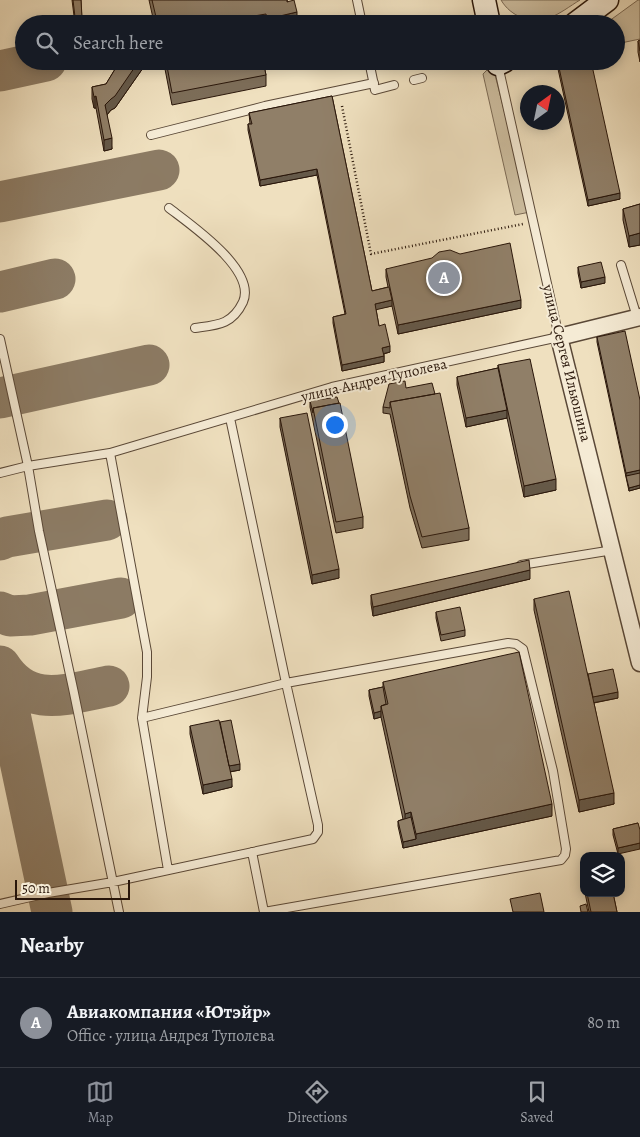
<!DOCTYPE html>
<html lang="en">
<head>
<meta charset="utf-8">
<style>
  body { margin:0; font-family:Alegreya,serif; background:#20242c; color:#f1f3f6 }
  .controls { position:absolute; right:15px; bottom:15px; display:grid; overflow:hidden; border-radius:10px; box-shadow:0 2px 12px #0003 }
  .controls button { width:45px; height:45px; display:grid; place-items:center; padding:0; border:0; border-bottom:1px solid #363941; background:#171b24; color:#f1f3f6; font:25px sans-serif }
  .compass { position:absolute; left:520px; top:85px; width:45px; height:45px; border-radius:50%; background:#171b24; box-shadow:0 2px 12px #0003; rotate:33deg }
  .scale { position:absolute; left:15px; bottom:12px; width:115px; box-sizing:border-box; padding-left:5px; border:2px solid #29160a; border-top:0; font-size:14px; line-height:18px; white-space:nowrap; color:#29160a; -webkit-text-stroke:4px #f5ebd5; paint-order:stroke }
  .you { position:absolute; left:334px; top:424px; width:18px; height:18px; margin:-12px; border:4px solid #fff; border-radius:50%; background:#1a73e8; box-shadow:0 0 0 8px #1a73e833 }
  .badge { display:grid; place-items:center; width:32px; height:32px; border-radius:50%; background:#8c9099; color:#fff; font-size:16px; font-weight:700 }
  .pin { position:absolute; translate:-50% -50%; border:2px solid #fff; box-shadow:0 1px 5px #0006 }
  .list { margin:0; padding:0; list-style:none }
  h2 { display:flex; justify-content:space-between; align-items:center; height:65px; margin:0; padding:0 20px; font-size:21px }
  h2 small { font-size:16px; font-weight:400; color:#9ea1a6 }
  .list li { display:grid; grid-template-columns:32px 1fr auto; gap:15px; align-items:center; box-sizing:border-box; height:90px; padding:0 20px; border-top:1px solid #363941 }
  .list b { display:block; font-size:19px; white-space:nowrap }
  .list p { margin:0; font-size:16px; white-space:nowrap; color:#9ea1a6 }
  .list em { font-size:16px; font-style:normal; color:#9ea1a6 }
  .icon { flex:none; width:28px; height:28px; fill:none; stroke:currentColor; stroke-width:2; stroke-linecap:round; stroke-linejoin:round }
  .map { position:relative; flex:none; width:640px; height:912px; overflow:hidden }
  .search { position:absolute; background:#171b24; box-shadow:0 2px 12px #0003; left:15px; right:15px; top:15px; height:55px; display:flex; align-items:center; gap:12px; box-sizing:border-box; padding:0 18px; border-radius:28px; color:#9ea1a6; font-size:19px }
  .sheet { height:155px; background:#171b24 }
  nav { display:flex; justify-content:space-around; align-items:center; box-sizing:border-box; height:70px; border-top:1px solid #363941; background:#171b24; font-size:14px; color:#9ea1a6 }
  nav a { display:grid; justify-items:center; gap:2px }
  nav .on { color:#8c9099 }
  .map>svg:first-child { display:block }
  .green { fill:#cdbea0; stroke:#7b6a55 }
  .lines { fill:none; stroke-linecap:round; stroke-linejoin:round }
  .taxiway { stroke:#8c7b64; stroke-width:41 }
  .lane-casing { stroke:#5a4837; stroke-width:10 }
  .street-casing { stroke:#5a4837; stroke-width:19 }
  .secondary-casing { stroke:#29160a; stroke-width:25 }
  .path { stroke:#29160a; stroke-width:2.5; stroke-dasharray:1 2.5; stroke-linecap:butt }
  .lane { stroke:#f5ebd5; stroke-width:8 }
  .street { stroke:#f5ebd5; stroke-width:16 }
  .secondary { stroke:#f5ebd5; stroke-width:22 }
  .wall { fill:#7c6d59; stroke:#29160a }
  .shaded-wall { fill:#655949; stroke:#29160a }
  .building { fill:#907f68; stroke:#29160a }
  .labels { text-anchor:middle; stroke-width:4; stroke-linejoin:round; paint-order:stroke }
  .street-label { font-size:15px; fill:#29160a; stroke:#f5ebd5 }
</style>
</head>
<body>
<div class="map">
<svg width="640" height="912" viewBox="0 0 640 912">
  <rect width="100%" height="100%" fill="#efe0bf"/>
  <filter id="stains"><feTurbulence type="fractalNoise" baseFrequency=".004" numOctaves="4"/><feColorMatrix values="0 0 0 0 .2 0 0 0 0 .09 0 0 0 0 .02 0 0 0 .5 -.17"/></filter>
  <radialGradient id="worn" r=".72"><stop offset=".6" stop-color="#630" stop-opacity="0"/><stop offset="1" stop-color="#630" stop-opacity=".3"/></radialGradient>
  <path class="green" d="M501,0H580C570,6 560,14 549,18C531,24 511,17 501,0Z
    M638,0H640V39L616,44V24H605Z
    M493,67L530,212L515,215L483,74L489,68Z"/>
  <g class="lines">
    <path class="taxiway" d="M0,71L46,61
      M0,202L159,170
      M0,292L55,279
      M0,398L149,365
      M0,540L7,537L107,520
      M0,612L10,616L30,615L121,598
      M0,666C28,710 67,694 109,686
      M0,667L52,912"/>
    <g class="lane-casing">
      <path id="lane" d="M357,0L362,24
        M369,61L375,90L394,85
        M414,80L422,78
        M151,135L265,106L374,83
        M169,208C191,225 257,270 243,302C232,325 217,325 195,328
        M621,265L637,317
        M0,339L28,466L39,531L74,693L119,912
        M110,453L332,387L559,337L498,65
        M0,473L28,466L110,453L147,652V677L142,718L168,870
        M521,565L613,550
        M142,718L286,683L230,418
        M252,852L264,912
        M0,904L48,893L113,882L313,839L318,832V825L286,683L508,643L516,644L523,649L553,771L566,849L565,855L561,860L264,912"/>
    </g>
    <g class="street-casing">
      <path id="street" d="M640,317L559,337L640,663"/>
    </g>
    <g class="secondary-casing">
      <path id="secondary" d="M484,0L489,24
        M575,24L607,0
        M497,61L498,64L504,61"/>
    </g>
    <path class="path" d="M342,106L371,254L523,224"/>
    <use href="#lane" class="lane"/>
    <use href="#street" class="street"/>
    <use href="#secondary" class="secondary"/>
  </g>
  <path class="wall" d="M72,0H81L82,24H75Z
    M149,0H287L297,24H140V22L153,18Z
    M640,40V62L638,52V41Z
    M120,61H263L266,75V86L172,105L164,64L143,68L115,108L111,110L107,115L112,149L104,151L96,108H94L92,99V87L106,84Z
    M558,63L620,199L588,206L558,69Z
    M332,96L372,291L388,287L386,277V269L521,308L398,334L392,306L376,309L379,326L390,352L384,354V362L342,371L333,323V317L345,314L317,175L260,186L248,130V124H250L249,113Z
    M640,204V245L629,247L623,220V209Z
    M578,267L605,283L581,288L578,273Z
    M597,337L640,400V488L629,491L597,342Z
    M498,365L556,490L524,497L507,418L466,427L457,385V377L498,368Z
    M406,388L469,528V540L422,548L410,508L390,414L383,413V407Z
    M310,401L363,517V528L336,533L310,407Z
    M280,418L339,578L312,584L280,427Z
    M530,579L373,616L371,604V595Z
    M534,599L588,674L618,698L594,703L614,804L579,812L534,610Z
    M436,612L465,630V636L441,641L436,618Z
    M383,682L552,816L403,848L398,826V821L403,819L381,717L374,719L369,696V690L383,687Z
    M190,726L240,770L230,772L232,787L203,794L190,734Z
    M638,823L618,854L613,835V829Z
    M585,893H613L617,912H589Z"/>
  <path class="shaded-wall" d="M297,12V24H267V19Z
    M139,61H143V68L115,108L111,110L105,117V105Z
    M96,96V108H94V97Z
    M112,138V149L104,151V140Z
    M317,169V175L260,186V180Z
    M620,193V199L588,206V200Z
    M640,233V245L629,247V236Z
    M605,277V283L581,288V282Z
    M392,300V306L375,310V304Z
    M521,300V308L398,334V325Z
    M390,346V352L382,354V348Z
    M384,356V362L342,371V365Z
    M507,410V418L466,427V418Z
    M640,470V476H626V473Z
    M556,479V490L524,497V486Z
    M640,485V488L629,491V488Z
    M339,569V578L312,584V575Z
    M530,570V579L373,616V607Z
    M618,692V698L592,703V697Z
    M381,711V717L374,719V713Z
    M240,764V770L228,772V766Z
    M232,779V787L203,794V785Z
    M614,793V804L579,812V800Z
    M552,804V816L403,848V842L416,839V834Z
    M411,812V823L405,825V814Z
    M640,843V849L618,854V848Z"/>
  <path class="building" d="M73,0H81L82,17H75Z
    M152,0H287V2L294,0L297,12L267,19L266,14L254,16L256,24H140V22L156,17Z
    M640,40V51L638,41Z
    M120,61H139L115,96L111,99L105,105L112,138L104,140L96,96L94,97L92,87L106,84Z
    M166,61H263L266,75L172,93Z
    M568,61H591L620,193L588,200L558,63Z
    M332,96L372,291L389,287L392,300L375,304L379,326L385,324L390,346L382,348L384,356L342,365L333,317L346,314L317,169L260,180L248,124H252L249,113Z
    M640,204V233L629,236L623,209Z
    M510,243L521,300L398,325L386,269L432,258L439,252L450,250L460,254Z
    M601,262L605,277L581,282L578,267Z
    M625,331L640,400V470L626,473L597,337Z
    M530,359L556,479L524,486L498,365Z
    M498,368L507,410L466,418L457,377Z
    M405,381L406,388L432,383L435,394L390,402V408L383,407L389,384Z
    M440,393L469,528L422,537L410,496L390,402Z
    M337,397L339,403L313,408V413L310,401Z
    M340,403L363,517L336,522L313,408Z
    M307,413L339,569L312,575L280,418Z
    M640,473V485L629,488L626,476Z
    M529,560L530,570L373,607L371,595Z
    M569,591L614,793L579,800L534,599Z
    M460,607L465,630L441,635L436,612Z
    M519,652L552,804L416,834L411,812L405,814L381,706L388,704L383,682Z
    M613,669L618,692L593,697L588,674Z
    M383,687L386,704L381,706V711L374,713L369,690Z
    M219,720L232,779L203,785L190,726Z
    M231,720L240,764L229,766L220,722Z
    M411,817L416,839L403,842L398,821Z
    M638,823L640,830V843L618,848L613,829Z
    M540,893L544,912H513L510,899Z
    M587,893H613L617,912H591Z
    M586,904L588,912H581L580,906Z"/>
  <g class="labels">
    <g class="street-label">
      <text transform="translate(567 363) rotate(76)" y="5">улица Сергея Ильюшина</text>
      <text transform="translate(374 380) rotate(-13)" y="5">улица Андрея Туполева</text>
    </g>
  </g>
  <rect width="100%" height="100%" filter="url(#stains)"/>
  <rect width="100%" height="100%" fill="url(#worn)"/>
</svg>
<div class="controls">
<button><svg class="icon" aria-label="layers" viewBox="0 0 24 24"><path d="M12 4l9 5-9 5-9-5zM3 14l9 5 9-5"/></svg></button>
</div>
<svg class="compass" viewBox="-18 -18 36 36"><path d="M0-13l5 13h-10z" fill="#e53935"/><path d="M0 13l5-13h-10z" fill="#9ea1a6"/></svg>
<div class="scale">50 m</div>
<div class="you"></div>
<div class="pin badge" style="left:444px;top:278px">A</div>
<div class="search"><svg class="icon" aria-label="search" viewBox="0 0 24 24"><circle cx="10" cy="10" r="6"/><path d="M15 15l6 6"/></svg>Search here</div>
</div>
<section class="sheet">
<h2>Nearby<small></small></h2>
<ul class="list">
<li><span class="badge">A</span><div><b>Авиакомпания «Ютэйр»</b><p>Office · улица Андрея Туполева</p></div><em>80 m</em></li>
</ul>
</section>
<nav>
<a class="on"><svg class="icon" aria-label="map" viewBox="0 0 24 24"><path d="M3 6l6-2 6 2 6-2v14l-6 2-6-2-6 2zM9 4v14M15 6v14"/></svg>Map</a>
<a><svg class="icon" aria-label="directions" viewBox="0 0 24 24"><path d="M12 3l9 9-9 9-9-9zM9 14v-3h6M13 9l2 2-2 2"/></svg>Directions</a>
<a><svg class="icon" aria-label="saved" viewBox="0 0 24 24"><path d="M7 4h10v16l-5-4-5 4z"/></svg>Saved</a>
</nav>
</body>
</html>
